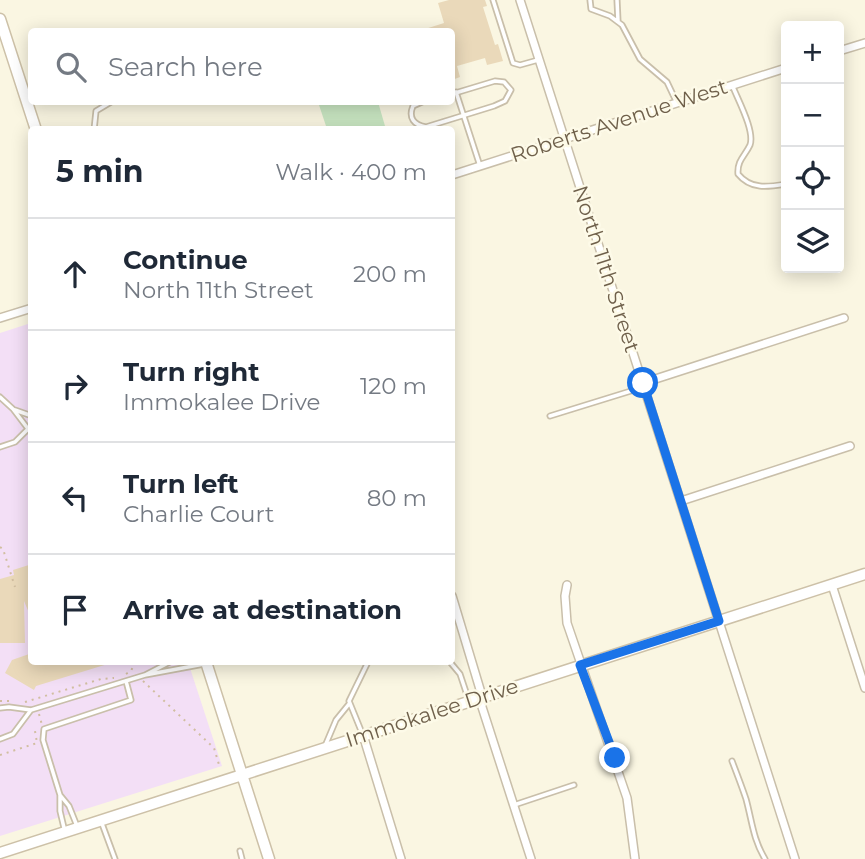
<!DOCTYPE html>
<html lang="en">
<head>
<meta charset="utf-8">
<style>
  body { margin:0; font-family:Montserrat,sans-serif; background:#f2f2f3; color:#1f2937 }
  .controls { position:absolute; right:21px; top:21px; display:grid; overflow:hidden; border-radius:7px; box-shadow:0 4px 18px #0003 }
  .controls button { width:63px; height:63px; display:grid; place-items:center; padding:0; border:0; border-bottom:2px solid #e0e1e3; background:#fff; color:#1f2937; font:35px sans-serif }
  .stop { position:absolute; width:21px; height:21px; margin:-16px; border:5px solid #1a73e8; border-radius:50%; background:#fff }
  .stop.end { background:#1a73e8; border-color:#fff; box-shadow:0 2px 7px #0008 }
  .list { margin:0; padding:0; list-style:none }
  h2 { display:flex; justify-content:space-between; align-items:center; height:91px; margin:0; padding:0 28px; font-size:30px }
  h2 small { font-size:23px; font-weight:400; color:#747a83 }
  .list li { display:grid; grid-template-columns:46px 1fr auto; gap:21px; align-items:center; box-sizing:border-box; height:112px; padding:0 28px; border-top:2px solid #e0e1e3 }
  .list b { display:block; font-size:26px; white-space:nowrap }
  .list p { margin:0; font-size:23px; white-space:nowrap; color:#747a83 }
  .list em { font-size:23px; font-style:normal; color:#747a83 }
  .icon { flex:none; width:38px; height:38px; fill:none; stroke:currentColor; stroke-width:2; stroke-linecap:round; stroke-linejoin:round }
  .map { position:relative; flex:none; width:865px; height:859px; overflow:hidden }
  .search { position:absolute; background:#fff; box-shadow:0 4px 18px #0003; left:28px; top:28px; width:427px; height:77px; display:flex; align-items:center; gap:18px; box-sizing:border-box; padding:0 24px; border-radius:7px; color:#747a83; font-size:26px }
  .panel { position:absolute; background:#fff; box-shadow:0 4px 18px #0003; left:28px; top:126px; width:427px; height:539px; border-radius:7px }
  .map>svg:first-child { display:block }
  .education { fill:#f3dff6 }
  .green { fill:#c9e6c2 }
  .building { fill:#ead9ba }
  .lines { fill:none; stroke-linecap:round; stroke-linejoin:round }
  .lane-casing { stroke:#c9bfaa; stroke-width:7 }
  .street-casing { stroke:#c9bfaa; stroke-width:10 }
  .secondary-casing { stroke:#cdc1a8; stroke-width:13 }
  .path { stroke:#d1bea0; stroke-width:2; stroke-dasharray:2 5; stroke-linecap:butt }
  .lane { stroke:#fff; stroke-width:3.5 }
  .street { stroke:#fff; stroke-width:7 }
  .secondary { stroke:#fff; stroke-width:10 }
  .route { stroke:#1a73e8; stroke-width:9 }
  .labels { text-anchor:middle; stroke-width:5; stroke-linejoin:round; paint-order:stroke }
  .street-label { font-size:21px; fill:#6f604b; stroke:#fdfae8 }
</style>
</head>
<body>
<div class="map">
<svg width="865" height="859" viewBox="0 0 865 859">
  <rect width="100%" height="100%" fill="#faf6e2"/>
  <path class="education" d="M31,323L32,662H188L222,766L0,836V333Z"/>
  <path class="green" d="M318,102H378L385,126L373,129H327Z"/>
  <path class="building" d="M449,0H485L487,6L483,7L495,45L498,44L503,61L487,65L485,58L457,66L460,77L452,80V32L422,30L444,23L438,3Z
    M32,564V620L24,601L25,643H0V579L14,575L13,570Z
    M32,653V662L111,663L36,686L34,690L5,673L12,660Z"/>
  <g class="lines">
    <g class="lane-casing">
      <path id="lane" d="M493,0L513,63L520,65L538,60
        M590,0L591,9L610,16L622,25L640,59L667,82L677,103
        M617,0L618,21
        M733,87C738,100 755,131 750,145C745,156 737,160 738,174C751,190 768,187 786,184
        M456,92L480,166
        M422,102L413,106C408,118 414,125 426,127L494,106L505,101L511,90L504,82L495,81L452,94
        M94,130L96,111L111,102
        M0,397L13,409L32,434
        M15,410L32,416
        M550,416L634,390L643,383
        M0,447L15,442L28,429
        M170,662L145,675L204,664
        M450,662L460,674L468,698
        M0,708L9,707L31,710L145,675
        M362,733L349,701L368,662
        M0,739L13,734L31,710
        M325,746L336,720L349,704
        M732,761C737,774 742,787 746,799C752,821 753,839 765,859
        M60,795L43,740L44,729L131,700L126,681
        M514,805L574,785
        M101,821L115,859
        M65,832L60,811V795L69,806L77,826
        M240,851L242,859"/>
    </g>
    <g class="street-casing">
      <path id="street" d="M520,0L795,859
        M839,51L865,43
        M452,175L786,68
        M0,318L32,308
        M643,383L844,318
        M681,501L850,446
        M567,585L565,596L567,623L627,798L635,859
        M832,585L865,688
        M452,596L482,696V707L531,859
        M363,735L401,859"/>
    </g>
    <g class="secondary-casing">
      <path id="secondary" d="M0,19L36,130
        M206,662L269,859
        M0,853L865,574"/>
    </g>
    <path class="path" d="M0,547L3,549L15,587
      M126,674L131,671L135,662
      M143,681L214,748L220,768
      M0,701H13
      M25,702L101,679L114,678
      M39,714L42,725
      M0,755L37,743L35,731L38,728"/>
    <use href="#lane" class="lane"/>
    <use href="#street" class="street"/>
    <use href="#secondary" class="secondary"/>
  </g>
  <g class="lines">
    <path class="route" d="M615,758L580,665L719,621L643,383"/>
  </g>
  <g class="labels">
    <g class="street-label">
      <text transform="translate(619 121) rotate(-18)" y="7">Roberts Avenue West</text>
      <text transform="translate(606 269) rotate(72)" y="7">North 11th Street</text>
      <text transform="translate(432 713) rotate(-18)" y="7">Immokalee Drive</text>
    </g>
  </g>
</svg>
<div class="controls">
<button>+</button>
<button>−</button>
<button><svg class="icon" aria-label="locate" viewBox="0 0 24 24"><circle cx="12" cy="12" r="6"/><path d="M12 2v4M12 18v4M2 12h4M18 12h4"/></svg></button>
<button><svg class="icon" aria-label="layers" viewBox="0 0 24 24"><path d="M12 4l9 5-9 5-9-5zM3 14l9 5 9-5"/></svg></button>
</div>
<div class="stop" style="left:643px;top:383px"></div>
<div class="stop end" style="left:615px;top:758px"></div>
<div class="search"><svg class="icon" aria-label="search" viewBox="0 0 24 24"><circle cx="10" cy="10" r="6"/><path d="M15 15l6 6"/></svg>Search here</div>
<section class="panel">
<h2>5 min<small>Walk · 400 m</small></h2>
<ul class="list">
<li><svg class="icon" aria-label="ahead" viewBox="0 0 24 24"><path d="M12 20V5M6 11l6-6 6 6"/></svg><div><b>Continue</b><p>North 11th Street</p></div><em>200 m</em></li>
<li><svg class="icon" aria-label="right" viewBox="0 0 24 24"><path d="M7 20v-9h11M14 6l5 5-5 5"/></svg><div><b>Turn right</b><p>Immokalee Drive</p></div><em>120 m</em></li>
<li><svg class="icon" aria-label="left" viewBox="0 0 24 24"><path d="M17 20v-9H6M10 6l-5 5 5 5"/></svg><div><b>Turn left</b><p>Charlie Court</p></div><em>80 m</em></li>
<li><svg class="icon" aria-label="arrive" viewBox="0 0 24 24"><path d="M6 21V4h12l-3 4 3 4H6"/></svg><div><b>Arrive at destination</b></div></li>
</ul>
</section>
</div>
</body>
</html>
